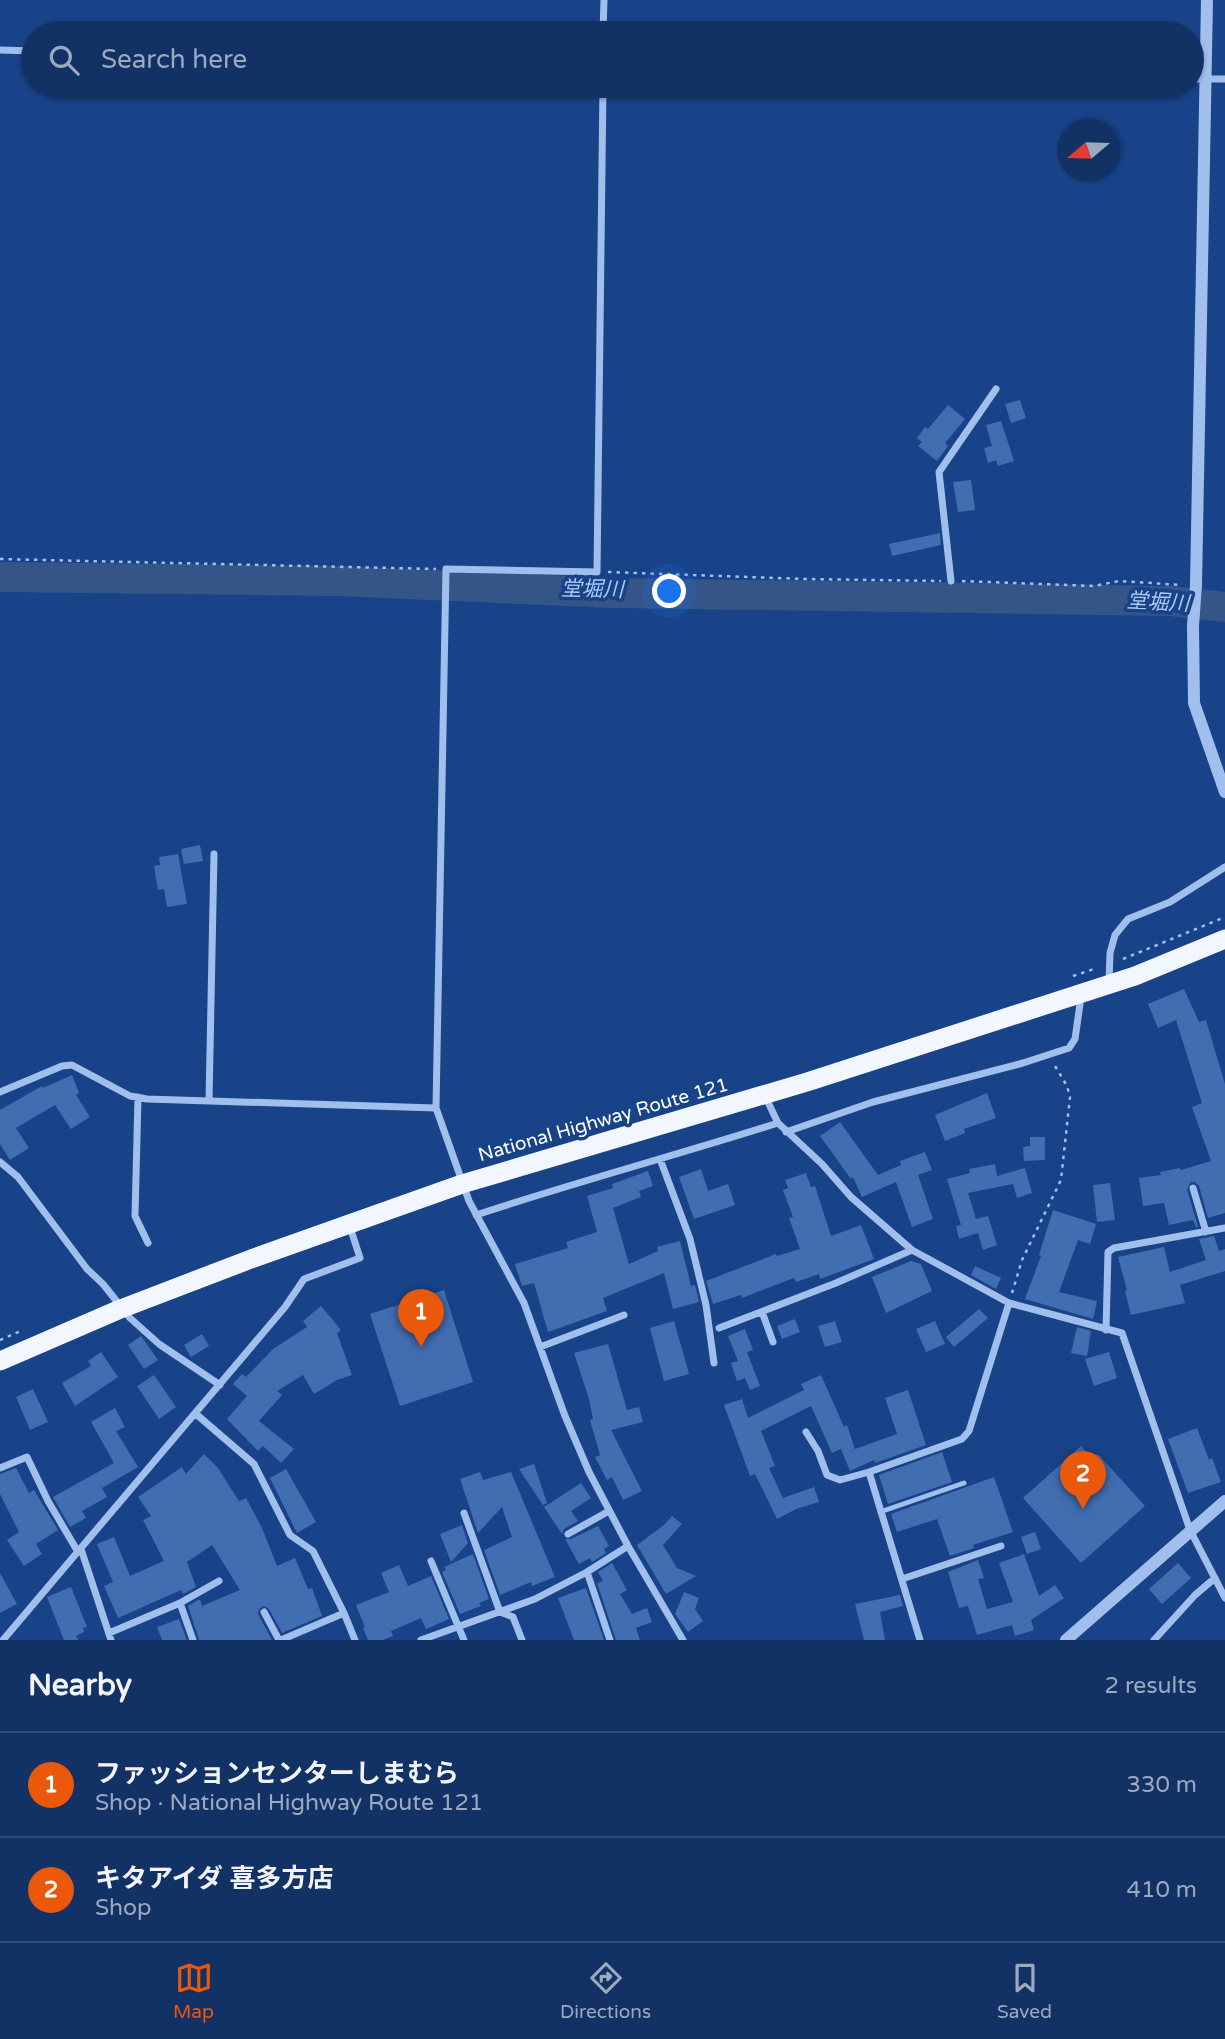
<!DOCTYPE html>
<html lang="en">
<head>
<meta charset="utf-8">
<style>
  body { margin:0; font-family:"Varela Round","Noto Sans JP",sans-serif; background:#1f3e6f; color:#f1f3f6 }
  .compass { position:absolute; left:1057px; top:119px; width:63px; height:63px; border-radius:50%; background:#123266; box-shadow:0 2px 5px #0004; rotate:251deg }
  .you { position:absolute; left:670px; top:592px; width:24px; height:24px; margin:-18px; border:5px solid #fff; border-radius:50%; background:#1a73e8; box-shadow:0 0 0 10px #1a73e833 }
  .badge { display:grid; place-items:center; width:46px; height:46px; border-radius:50%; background:#ea580c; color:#fff; font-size:23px; font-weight:700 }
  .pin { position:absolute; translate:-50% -58px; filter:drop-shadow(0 2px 4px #0008) }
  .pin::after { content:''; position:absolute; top:37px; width:24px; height:21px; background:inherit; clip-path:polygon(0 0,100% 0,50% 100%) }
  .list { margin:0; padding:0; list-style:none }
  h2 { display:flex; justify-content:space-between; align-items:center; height:91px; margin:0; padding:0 28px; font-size:30px }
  h2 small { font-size:23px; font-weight:400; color:#9caabf }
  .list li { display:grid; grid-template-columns:46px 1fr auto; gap:21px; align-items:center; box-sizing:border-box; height:105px; padding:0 28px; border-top:2px solid #314d7a }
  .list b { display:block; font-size:26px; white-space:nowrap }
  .list p { margin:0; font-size:23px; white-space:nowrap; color:#9caabf }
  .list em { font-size:23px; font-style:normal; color:#9caabf }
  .icon { flex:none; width:38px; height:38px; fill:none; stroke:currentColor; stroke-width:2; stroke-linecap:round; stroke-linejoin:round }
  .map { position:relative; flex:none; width:1225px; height:1640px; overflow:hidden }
  .search { position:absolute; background:#123266; box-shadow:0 2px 5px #0004; left:21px; right:21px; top:21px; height:77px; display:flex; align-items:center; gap:18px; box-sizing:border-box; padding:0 24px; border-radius:38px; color:#9caabf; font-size:26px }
  .sheet { height:301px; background:#123266 }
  nav { display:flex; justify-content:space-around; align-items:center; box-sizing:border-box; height:98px; border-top:2px solid #314d7a; background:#123266; font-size:19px; color:#9caabf }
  nav a { display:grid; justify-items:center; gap:4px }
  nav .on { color:#ea580c }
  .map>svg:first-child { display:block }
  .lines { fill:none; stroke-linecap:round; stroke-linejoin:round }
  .river { stroke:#355588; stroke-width:30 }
  .building { fill:#416db1 }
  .path { stroke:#a0bfed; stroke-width:2.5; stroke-dasharray:3.5 5; stroke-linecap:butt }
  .service { stroke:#a0bfed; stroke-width:5 }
  .minor { stroke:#a0bfed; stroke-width:7 }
  .tertiary { stroke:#a0bfed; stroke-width:12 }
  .trunk { stroke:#f2f6ff; stroke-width:19 }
  .labels { text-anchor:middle; stroke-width:7; stroke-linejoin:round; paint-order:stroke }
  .street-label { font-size:19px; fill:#fff; stroke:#184388 }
  .water-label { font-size:21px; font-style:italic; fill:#abc9f5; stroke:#184388 }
</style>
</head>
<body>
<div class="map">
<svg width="1225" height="1640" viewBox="0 0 1225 1640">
  <rect width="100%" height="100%" fill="#184388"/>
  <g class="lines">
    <path class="river" d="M0,577L338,581L615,593L1170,601L1225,607"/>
  </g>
  <path class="building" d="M1020,400L1026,418L1011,423L1005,404Z
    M948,405L965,419L945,443L948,446L937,461L918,446L922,442L917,438L925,427L928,429Z
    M1001,421L1014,461L998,466L996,460L988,463L984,448L992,446L986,425Z
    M971,480L975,510L958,512L953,482Z
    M940,533L941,545L892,556L889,544Z
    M200,845L203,861L184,864L181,849Z
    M178,854L187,904L167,907L164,889L158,890L154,866L160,865L159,857Z
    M1184,989L1199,1022L1206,1020L1225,1084V1213L1208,1218L1199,1186L1195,1182H1191L1187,1189L1198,1227H1196L1193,1220L1169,1225L1164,1203L1143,1206L1139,1178L1161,1175L1160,1172L1180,1168L1181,1170L1211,1161L1192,1107L1202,1103L1176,1020L1158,1028L1148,1004Z
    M72,1075L79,1093L76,1095L90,1117L71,1129L55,1105L16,1128L29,1148L10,1160L0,1144V1110L42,1086L43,1088Z
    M987,1093L996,1118L964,1129L965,1133L945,1141L935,1115Z
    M840,1122L878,1175L901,1165L900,1161L925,1152L932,1170L918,1175L933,1219L912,1227L896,1182L862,1197L853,1177L851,1179L820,1136Z
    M1030,1137H1045V1160L1024,1161L1023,1147L1030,1146Z
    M995,1164L997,1176L1025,1168L1032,1193L1017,1198L1013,1184L968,1193L976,1219L988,1216L997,1245L983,1250L978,1233L959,1239L956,1226L961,1225L947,1179L970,1173L969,1169Z
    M701,1169L708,1191L728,1184L735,1205L694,1219L679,1177Z
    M648,1171L653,1186L639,1191L641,1197L613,1208L629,1264L658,1251L657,1247L680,1241L691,1286L695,1285L699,1302L673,1309L664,1273L603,1298L607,1311L548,1332L534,1283L522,1286L515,1264L568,1248L566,1242L597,1232L587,1196L613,1188L612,1184Z
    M806,1173L811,1187L815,1186L831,1236L861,1225L874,1259L820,1279L819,1274L796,1282L794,1278L742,1298L741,1295L713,1304L706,1281L776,1254L777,1256L800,1249L789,1218L793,1217L783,1190L788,1188L785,1180Z
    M1110,1183L1115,1220L1097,1222L1093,1185Z
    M1053,1210L1096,1224L1090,1244L1078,1240L1059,1292L1097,1301L1093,1319L1025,1299L1041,1256L1039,1255Z
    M1214,1236L1219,1251L1225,1249V1271L1180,1285L1185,1303L1131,1315L1125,1291L1127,1290L1118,1257L1164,1247L1170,1272L1206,1260L1199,1239Z
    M911,1261L921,1264L932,1291L886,1313L872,1277Z
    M975,1266L1001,1278L996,1289L971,1275Z
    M444,1290L473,1382L400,1406L370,1314Z
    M321,1306L341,1330L337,1333L352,1375L337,1380L314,1394L303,1375L277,1391L282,1395L259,1421L294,1449L281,1463L263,1446L258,1451L227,1419L247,1396L233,1384L242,1374L246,1377L273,1349L307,1327L303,1321Z
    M979,1309L988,1318L954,1347L946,1337Z
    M795,1319L800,1332L782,1339L777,1326Z
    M674,1321L689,1374L664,1381L650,1328Z
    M835,1321L842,1342L825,1347L818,1326Z
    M935,1321L945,1344L926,1352L916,1329Z
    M1077,1327L1091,1331L1087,1356L1071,1353Z
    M745,1329L753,1350L747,1352L760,1386L750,1390L745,1378L737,1381L731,1363L738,1361L728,1336Z
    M202,1334L209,1346L191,1357L184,1345Z
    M141,1336L158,1360L144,1369L128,1345Z
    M608,1344L627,1410L639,1407L643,1422L611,1430L642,1491L623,1500L612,1477L607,1480L595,1457L600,1455L590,1420L593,1419L589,1399L574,1353Z
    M101,1352L118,1377L75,1406L62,1383L91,1366L88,1361Z
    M1109,1352L1117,1378L1094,1386L1085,1359Z
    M154,1375L176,1407L159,1419L137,1386Z
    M821,1375L844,1427L847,1425L855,1449L897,1434L885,1398L908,1390L926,1445L875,1463L874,1460L850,1471L841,1449L832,1453L811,1406L761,1431L775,1466L769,1468L783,1498L814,1487L819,1502L796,1509L777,1519L755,1474L750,1476L724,1405L742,1399L748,1418L804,1390L801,1384Z
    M33,1389L48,1422L30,1430L16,1397Z
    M115,1408L125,1427L116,1431L138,1467L102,1488L107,1497L82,1511L86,1518L70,1527L53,1497L114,1463L91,1422Z
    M1197,1428L1209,1460L1212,1458L1221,1482L1188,1493L1168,1439Z
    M1081,1446L1092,1459L1098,1454L1145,1506L1081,1563L1023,1498Z
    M942,1452L952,1482L888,1504L879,1475Z
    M204,1454L218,1468L239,1501L246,1498L262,1528L277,1566L295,1558L308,1589L312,1588L322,1616L282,1633L269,1609L264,1606L259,1609L258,1614L272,1640H199L188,1606L200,1599L202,1606L240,1590L212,1545L187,1562L196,1587L183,1594L181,1590L118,1618L104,1586L113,1582L97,1544L114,1537L130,1576L164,1561L143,1520L151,1516L138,1497L182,1467L186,1474Z
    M534,1464L547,1503L543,1505L519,1469Z
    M16,1468L29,1493L34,1490L58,1530L36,1544L42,1554L24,1566L7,1540L19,1532L0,1494V1474Z
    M286,1469L316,1522L297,1533L270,1478Z
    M480,1472L483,1480L511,1472L555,1577L532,1586L531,1582L500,1595L484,1550L512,1537L502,1507L478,1533L460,1479Z
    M994,1477L1013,1532L973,1545L974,1548L950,1556L937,1519L897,1532L891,1514Z
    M581,1483L591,1498L571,1511L578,1521L564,1529L562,1534L544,1507Z
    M672,1516L682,1524L663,1545L677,1568L696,1576L666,1594L637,1545L664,1525Z
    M462,1525L468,1543L451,1562L440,1534Z
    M598,1526L609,1546L604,1549L606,1553L592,1562L590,1558L579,1564L565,1539H571Z
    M1035,1532L1041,1549L1027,1554L1021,1537Z
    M473,1554L489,1599L479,1603L481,1606L460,1614L442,1572L446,1570L444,1567Z
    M1024,1554L1039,1596L1055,1585L1064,1598L1031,1620L1034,1630L1015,1636L1012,1625L977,1635L968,1606L959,1608L948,1572L978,1560L984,1578L978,1579L987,1609L1013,1602L999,1563Z
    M612,1563L627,1590L620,1594L632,1614L647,1608L652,1622L636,1628L640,1640H616L597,1583L603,1581L598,1572Z
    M1178,1563L1191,1578L1162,1604L1149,1589Z
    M399,1565L408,1586L431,1576L449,1619L426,1629L421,1618L391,1631L393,1636L383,1640H368L363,1628L365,1627L356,1605L389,1592L381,1573Z
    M0,1573L17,1604L0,1613Z
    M71,1587L87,1627L83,1628L84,1632L76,1636L78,1640H64L47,1597Z
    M586,1588L604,1640H574L558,1598Z
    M684,1592L699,1598L695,1609L703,1621L688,1632L675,1614Z
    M900,1595L903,1606L880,1612L885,1640H864L855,1604Z
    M179,1619L187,1640H162L157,1627Z"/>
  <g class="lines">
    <path class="path" d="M0,559L436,569
      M608,572L804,579L941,581
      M962,581L1094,586L1119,581L1182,585
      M1123,959L1225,917
      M1073,976L1097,968
      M1012,1293L1022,1260L1061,1180L1070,1097L1067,1086L1055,1066
      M0,1340L23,1330"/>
    <path class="service" d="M880,1512L964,1483"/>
    <path class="minor" d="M603,33L604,0
      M0,50L33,51
      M1192,79H1225
      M603,86L597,572L446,569L436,1108L469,1201L524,1303L565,1416L589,1472L628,1546L683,1640
      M951,581L939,472L996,389
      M1109,983L1110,953L1115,935L1128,919L1170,902L1225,867
      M0,1092L62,1066L72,1065L130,1096L147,1099L436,1108
      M765,1096L778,1123L822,1164L851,1197L912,1250L1009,1303L1122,1333L1190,1530L1225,1598
      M138,1097L135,1216L148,1243
      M209,1101L214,854
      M786,1132L873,1102L1023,1063L1069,1048L1075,1039L1081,997
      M660,1159L690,1239L706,1305L714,1363
      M0,1162L18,1177L87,1269L103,1284L130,1318L159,1344L220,1385
      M1193,1188L1206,1232
      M476,1215C576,1182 677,1155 778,1123
      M762,1312L773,1342
      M719,1328L836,1283L912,1250
      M1106,1330L1108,1252L1114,1248L1225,1228
      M540,1347L624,1315
      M196,1414L254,1464L290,1535L313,1551L344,1613L355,1640
      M806,1432L818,1451L827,1475L840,1480L869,1472
      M0,1468L27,1457L48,1501L78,1552
      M464,1513L500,1612L513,1617L522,1640
      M568,1534L609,1511
      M81,1549L111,1640
      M431,1561L464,1640
      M587,1572L610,1640
      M902,1579L1001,1546
      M180,1603L193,1640
      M264,1612L279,1640
      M109,1633L180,1603L219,1581
      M3,1640L285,1307L304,1279L360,1258L350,1227
      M281,1640L344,1613
      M421,1640L535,1599L587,1572L628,1546
      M920,1640L869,1472L962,1439L969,1431L1009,1303
      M1154,1640L1195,1595L1215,1578"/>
    <path class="tertiary" d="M1207,0L1196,585L1193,626L1194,703L1225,792
      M1066,1640L1225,1501"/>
    <path class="trunk" d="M0,1361L118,1310L251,1259L462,1184L807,1082L1135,976L1225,939"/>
  </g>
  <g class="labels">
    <g class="street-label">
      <text transform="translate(603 1119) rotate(-16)" y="7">National Highway Route 121</text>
    </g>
    <g class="water-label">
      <text transform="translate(592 589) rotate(1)" y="7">堂堀川</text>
      <text transform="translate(1158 602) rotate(3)" y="7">堂堀川</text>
    </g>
  </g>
</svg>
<svg class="compass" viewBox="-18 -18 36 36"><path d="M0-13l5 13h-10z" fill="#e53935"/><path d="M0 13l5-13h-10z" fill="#9caabf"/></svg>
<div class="you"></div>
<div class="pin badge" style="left:421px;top:1347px">1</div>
<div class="pin badge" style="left:1083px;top:1509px">2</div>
<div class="search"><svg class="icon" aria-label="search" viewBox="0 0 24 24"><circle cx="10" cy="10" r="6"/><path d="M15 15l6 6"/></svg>Search here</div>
</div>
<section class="sheet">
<h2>Nearby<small>2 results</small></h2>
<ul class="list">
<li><span class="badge">1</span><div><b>ファッションセンターしまむら</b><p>Shop · National Highway Route 121</p></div><em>330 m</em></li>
<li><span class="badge">2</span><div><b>キタアイダ 喜多方店</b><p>Shop</p></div><em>410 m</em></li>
</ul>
</section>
<nav>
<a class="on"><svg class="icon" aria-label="map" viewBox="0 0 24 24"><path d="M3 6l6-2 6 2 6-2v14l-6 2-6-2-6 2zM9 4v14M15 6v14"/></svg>Map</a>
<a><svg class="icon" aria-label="directions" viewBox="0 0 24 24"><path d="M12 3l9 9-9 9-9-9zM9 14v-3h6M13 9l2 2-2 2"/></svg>Directions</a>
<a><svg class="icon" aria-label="saved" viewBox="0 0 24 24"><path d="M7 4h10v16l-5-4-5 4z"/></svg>Saved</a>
</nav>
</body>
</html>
